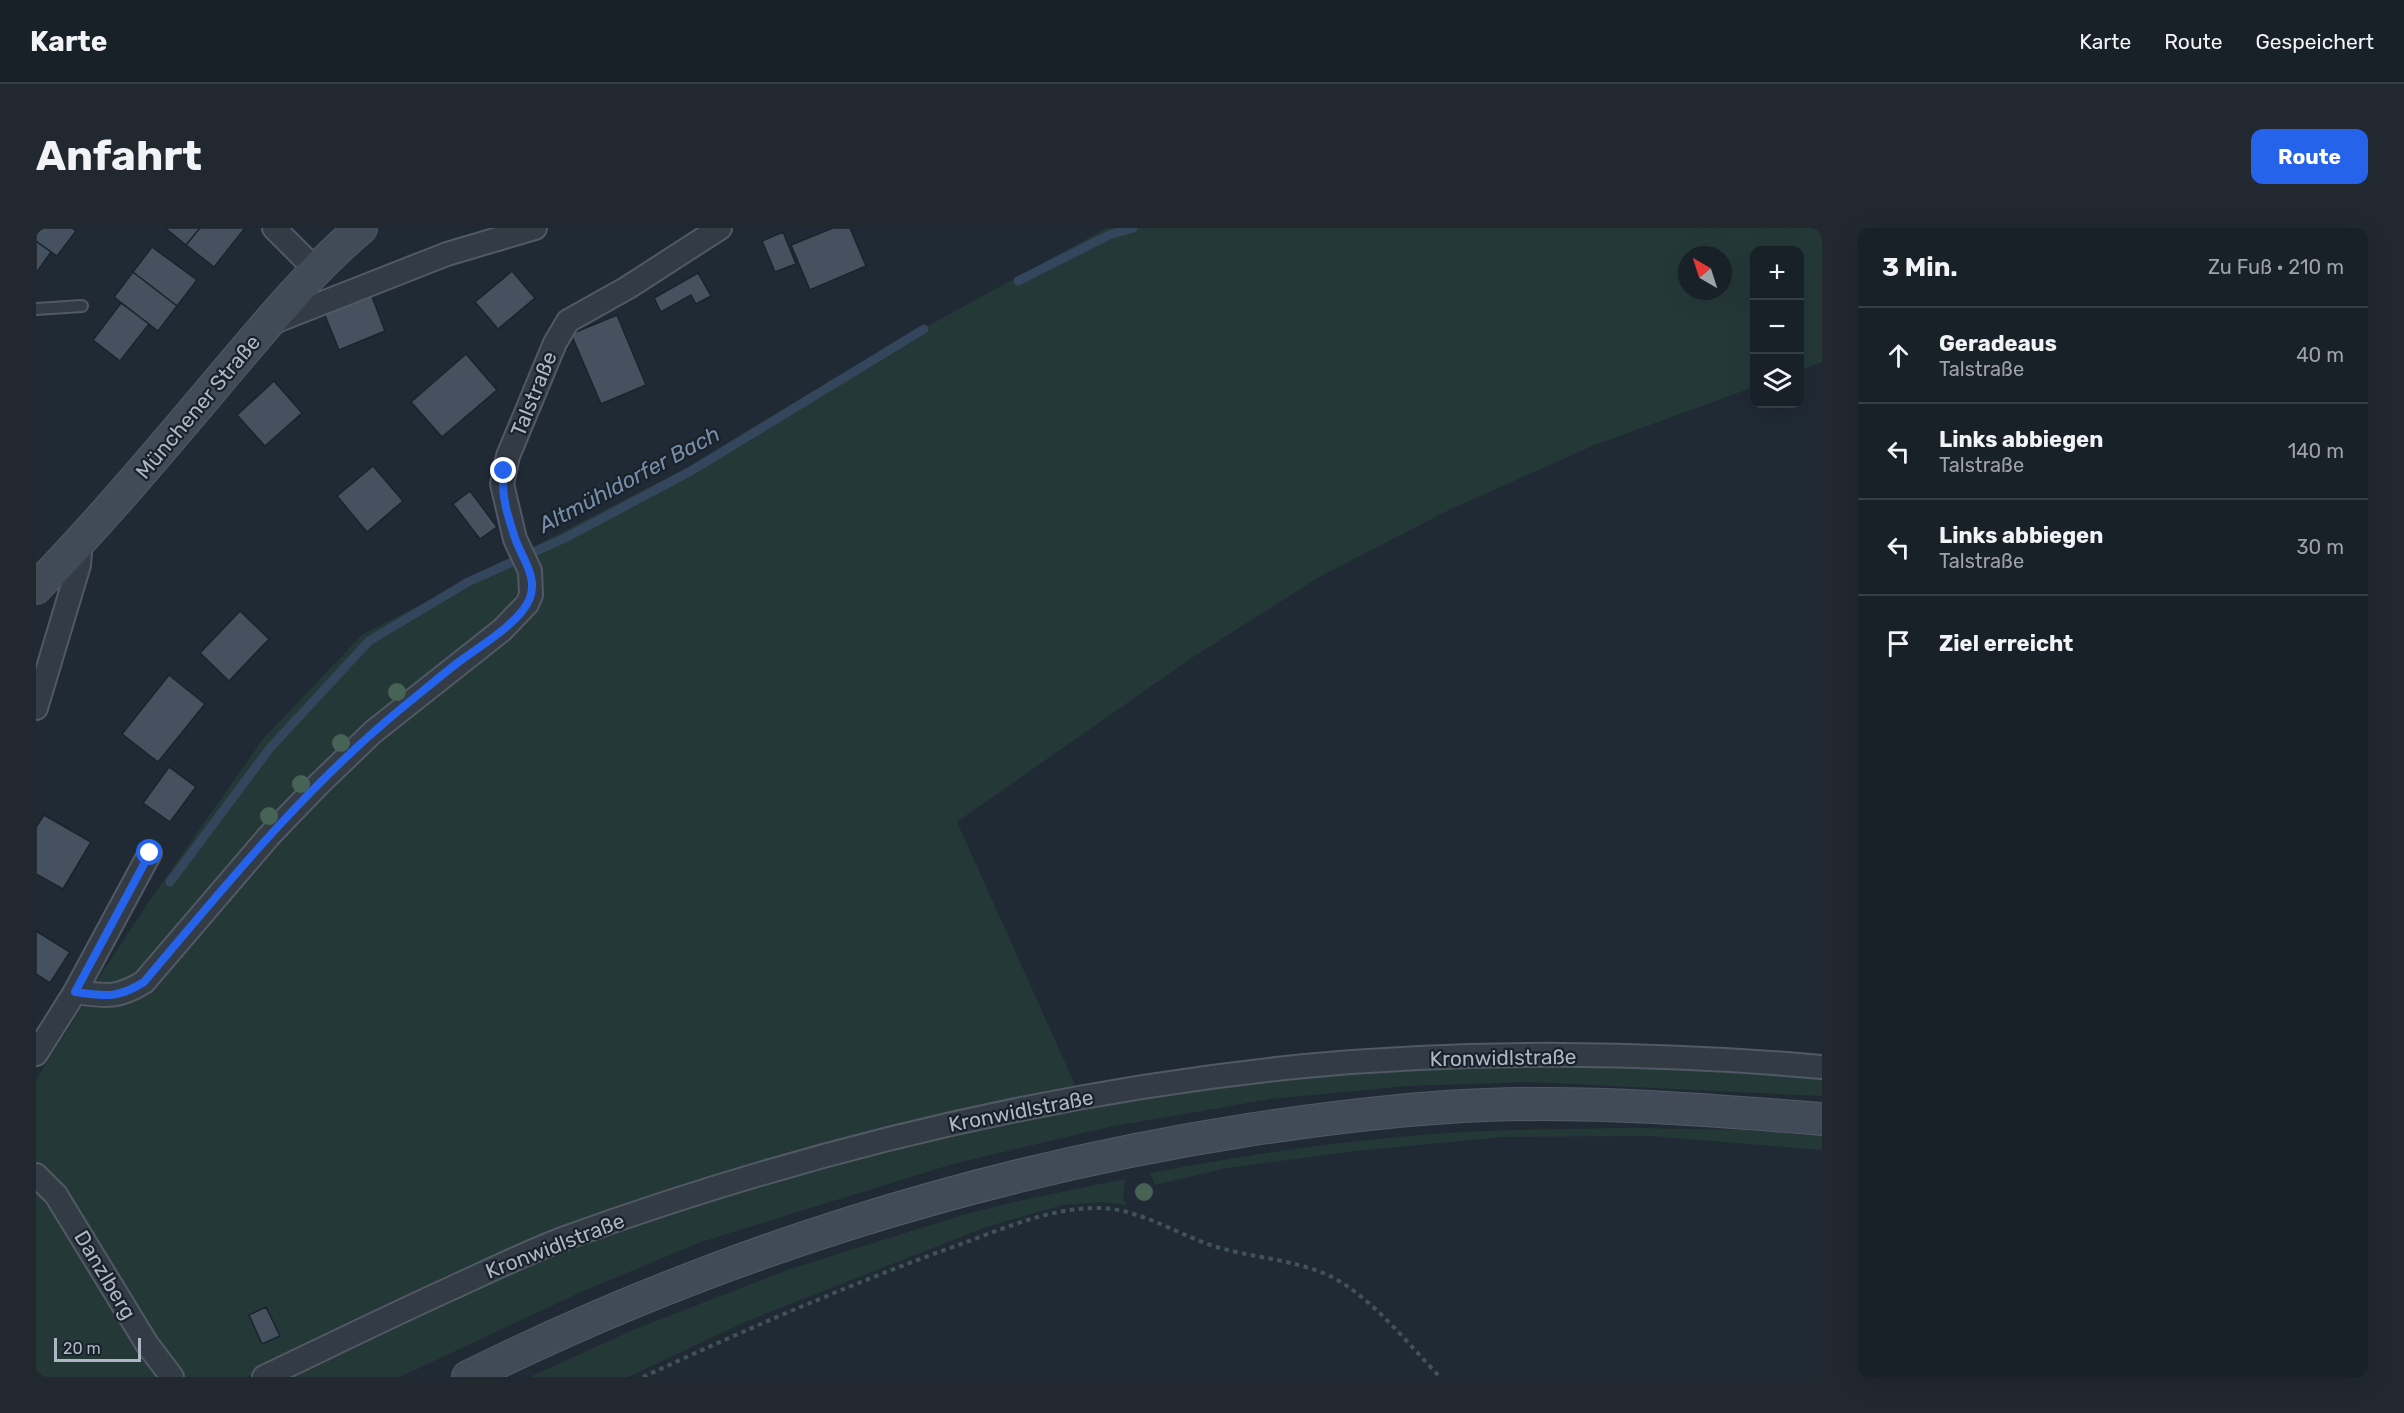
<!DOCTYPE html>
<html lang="de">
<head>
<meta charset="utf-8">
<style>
  body { margin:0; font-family:Rubik,sans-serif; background:#212830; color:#f1f3f6 }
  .controls { position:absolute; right:18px; top:18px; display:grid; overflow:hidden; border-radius:12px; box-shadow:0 6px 24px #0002 }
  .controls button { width:54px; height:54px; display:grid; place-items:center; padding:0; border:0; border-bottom:2px solid #363e45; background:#182028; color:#f1f3f6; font:30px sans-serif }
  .compass { position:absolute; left:1642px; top:18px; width:54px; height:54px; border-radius:50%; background:#182028; box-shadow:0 6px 24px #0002; rotate:321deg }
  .scale { position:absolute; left:18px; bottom:15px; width:87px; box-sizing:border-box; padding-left:6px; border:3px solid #adb6c3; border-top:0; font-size:16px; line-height:21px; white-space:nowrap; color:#adb6c3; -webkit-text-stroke:4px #19212a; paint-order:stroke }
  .stop { position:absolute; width:18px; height:18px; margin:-14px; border:4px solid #2563eb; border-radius:50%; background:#fff }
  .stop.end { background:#2563eb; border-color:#fff; box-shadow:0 2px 6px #0008 }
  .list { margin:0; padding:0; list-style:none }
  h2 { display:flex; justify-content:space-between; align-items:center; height:78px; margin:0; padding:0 24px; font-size:26px }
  h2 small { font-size:20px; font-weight:400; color:#9fa3a8 }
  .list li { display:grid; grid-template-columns:39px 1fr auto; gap:18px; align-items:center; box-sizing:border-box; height:96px; padding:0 24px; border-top:2px solid #363e45 }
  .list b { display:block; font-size:22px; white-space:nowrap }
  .list p { margin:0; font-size:20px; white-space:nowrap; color:#9fa3a8 }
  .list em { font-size:20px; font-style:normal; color:#9fa3a8 }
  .icon { flex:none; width:33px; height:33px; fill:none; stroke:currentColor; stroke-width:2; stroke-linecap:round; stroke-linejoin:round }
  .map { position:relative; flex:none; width:1786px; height:1149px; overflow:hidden; border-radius:12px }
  header { display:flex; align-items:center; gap:36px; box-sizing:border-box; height:84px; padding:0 30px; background:#182028; border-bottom:2px solid #363e45 }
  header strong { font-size:28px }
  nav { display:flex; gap:33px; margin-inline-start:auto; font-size:21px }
  .intro { display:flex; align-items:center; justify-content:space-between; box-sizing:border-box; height:144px; padding:0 36px }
  h1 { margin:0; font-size:42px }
  .button { padding:15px 27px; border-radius:12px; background:#2563eb; color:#fff; font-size:21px; font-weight:700 }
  main { display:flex; gap:36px; padding:0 36px }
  aside { flex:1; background:#182028; border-radius:12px; box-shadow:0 6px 24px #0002 }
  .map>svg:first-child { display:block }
  .green { fill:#253838; fill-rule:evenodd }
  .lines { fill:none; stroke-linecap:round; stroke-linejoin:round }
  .stream { stroke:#34465c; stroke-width:9 }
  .building { fill:#46515f; stroke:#1b232c; stroke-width:1.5 }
  .lane-casing { stroke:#515964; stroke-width:14 }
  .street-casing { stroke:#515964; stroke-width:26 }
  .secondary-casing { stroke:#515964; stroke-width:34 }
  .path { stroke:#415455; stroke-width:4; stroke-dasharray:4.5 4.5; stroke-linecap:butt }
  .lane { stroke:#333b45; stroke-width:10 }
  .street { stroke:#333b45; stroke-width:22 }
  .secondary { stroke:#414b58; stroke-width:32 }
  .tree { fill:#466355 }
  .route { stroke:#2563eb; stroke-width:8 }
  .labels { text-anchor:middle; stroke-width:4.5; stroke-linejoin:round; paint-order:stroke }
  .street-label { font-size:21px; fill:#adb6c3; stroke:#19212a }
  .water-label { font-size:22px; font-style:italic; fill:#768eaa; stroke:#19212a }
</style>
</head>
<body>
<header>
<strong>Karte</strong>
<nav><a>Karte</a><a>Route</a><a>Gespeichert</a></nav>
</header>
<div class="intro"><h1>Anfahrt</h1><a class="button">Route</a></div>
<main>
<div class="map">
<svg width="1786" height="1149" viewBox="0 0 1786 1149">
  <rect width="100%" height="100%" fill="#202a35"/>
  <path class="green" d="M1071,0H1786V134L1764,142V22H1718V159L1556,218L1413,282L1283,349L1154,431L921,594L1041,861L514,1006L211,1149H147L128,1131L9,941L0,933V852L49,774L72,778L195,660L343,510L483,397L491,322L652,239L815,140ZM1651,27H1687V63H1651Z
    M477,329C491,358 483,360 469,386L99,753L70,759L60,754L112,675L227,511L326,407Z
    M1494,832L1786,847V868L1493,854L1371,858L1235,871L1073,899L917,936L665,1014L545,1064L364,1149H247L518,1022L807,927L966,894L1232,849Z
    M1598,900L1707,902L1786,908V922L1615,908L1467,909L1320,923L1191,940L1119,957L1114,945C1208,927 1303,913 1398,906C1465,901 1532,901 1598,900Z
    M1089,951L1087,969L1090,977L1067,974L1027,977L950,999L709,1094L592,1149H494L597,1102L754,1041L927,987L987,972Z
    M0,956L129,1149H0Z"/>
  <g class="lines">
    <path class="stream" d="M982,53L1073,7L1097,0
      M134,654L234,520L333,413L432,354L529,310L655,243L888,101"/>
  </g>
  <path class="building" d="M0,0H36L40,3L21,28L0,13Z
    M129,0H164L150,17Z
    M164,0H209L178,39L150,17Z
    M797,0H814L830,38L774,62L755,17Z
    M747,4L760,36L739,44L726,13Z
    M0,13L15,24L0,45Z
    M116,19L161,52L141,78L97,44Z
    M476,43L499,70L462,101L439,74Z
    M97,44L141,78L122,103L78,69Z
    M662,45L675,68L660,76L655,67L625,84L618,70Z
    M335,66L349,103L303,122L288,85Z
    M85,75L113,96L84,133L57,112Z
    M581,87L610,157L565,176L535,106Z
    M430,126L461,162L406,209L375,174Z
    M238,153L266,185L229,218L201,187Z
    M337,238L367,273L331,304L301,268Z
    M434,263L461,299L444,311L417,276Z
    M204,383L233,411L193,453L164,425Z
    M133,447L169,476L122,534L86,506Z
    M133,539L160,559L134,594L107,575Z
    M8,587L55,614L27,661L0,646V599Z
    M0,703L34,724L14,755L0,746Z
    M230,1079L244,1108L226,1116L213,1087Z"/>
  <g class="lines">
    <g class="lane-casing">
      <path id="lane" d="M0,81L46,78"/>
    </g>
    <g class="street-casing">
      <path id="street" d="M238,0L281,43
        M233,96L411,26L499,0
        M0,480L43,337L45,312
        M39,764L114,625
        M0,826L39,764C69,768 81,771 108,754L233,608L283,556L337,504L466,402L491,376L495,367L494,343L479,311L466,256L472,228L519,115L532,93L591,60L684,0
        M0,947L20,967L111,1116L136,1149
        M228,1149C291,1119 354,1088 418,1059C455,1042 492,1024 529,1010C767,924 1017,863 1269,838C1436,822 1618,824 1786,839"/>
    </g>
    <g class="secondary-casing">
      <path id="secondary" d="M0,360C64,294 123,224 182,154C227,101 272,45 325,0
        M432,1149C677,1027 943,944 1212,902C1291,890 1370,880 1450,877C1562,873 1674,882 1786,891"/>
    </g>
    <path class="path" d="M607,1149C711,1101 816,1055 925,1016C969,1000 1016,979 1064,980C1106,981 1145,1009 1184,1020C1220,1030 1260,1032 1294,1048C1336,1069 1372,1116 1404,1149"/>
    <use href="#lane" class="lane"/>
    <use href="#street" class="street"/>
    <use href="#secondary" class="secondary"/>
  </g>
  <g class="tree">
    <circle cx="361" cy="464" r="9"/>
    <circle cx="305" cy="515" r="9"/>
    <circle cx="265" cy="556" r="9"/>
    <circle cx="233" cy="588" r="9"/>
    <circle cx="1108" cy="964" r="9"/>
  </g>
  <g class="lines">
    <path class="route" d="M114,625L39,764C69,768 81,771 108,754C189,658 269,559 367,479C386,464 404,448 424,433C444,418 485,394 494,370C502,348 485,329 479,310C472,289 464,265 468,243"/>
  </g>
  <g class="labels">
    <g class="street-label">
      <text transform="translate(498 166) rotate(-68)" y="7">Talstraße</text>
      <text transform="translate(162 179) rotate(-50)" y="7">Münchener Straße</text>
      <text transform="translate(1467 830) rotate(-1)" y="7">Kronwidlstraße</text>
      <text transform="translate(985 883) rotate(-11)" y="7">Kronwidlstraße</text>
      <text transform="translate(519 1018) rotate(-21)" y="7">Kronwidlstraße</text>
      <text transform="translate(69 1047) rotate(59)" y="7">Danzlberg</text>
    </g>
    <g class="water-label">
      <text transform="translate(593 251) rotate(-28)" y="8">Altmühldorfer Bach</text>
    </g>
  </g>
</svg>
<div class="controls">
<button>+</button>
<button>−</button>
<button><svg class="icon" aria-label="layers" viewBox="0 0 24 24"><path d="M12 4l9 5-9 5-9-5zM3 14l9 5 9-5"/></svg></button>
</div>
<svg class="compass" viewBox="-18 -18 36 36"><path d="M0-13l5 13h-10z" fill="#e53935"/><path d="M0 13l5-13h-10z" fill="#9fa3a8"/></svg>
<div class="scale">20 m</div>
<div class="stop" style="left:114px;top:625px"></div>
<div class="stop end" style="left:468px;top:243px"></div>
</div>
<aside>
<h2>3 Min.<small>Zu Fuß · 210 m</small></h2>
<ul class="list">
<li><svg class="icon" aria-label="ahead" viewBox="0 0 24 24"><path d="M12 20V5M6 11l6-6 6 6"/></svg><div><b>Geradeaus</b><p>Talstraße</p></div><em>40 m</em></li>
<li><svg class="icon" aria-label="left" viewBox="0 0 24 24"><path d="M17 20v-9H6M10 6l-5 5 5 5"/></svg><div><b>Links abbiegen</b><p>Talstraße</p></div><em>140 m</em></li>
<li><svg class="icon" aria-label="left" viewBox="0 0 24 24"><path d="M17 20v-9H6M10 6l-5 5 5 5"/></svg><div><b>Links abbiegen</b><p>Talstraße</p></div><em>30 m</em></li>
<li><svg class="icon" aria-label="arrive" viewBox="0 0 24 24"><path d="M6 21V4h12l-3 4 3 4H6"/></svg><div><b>Ziel erreicht</b></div></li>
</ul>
</aside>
</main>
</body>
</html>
